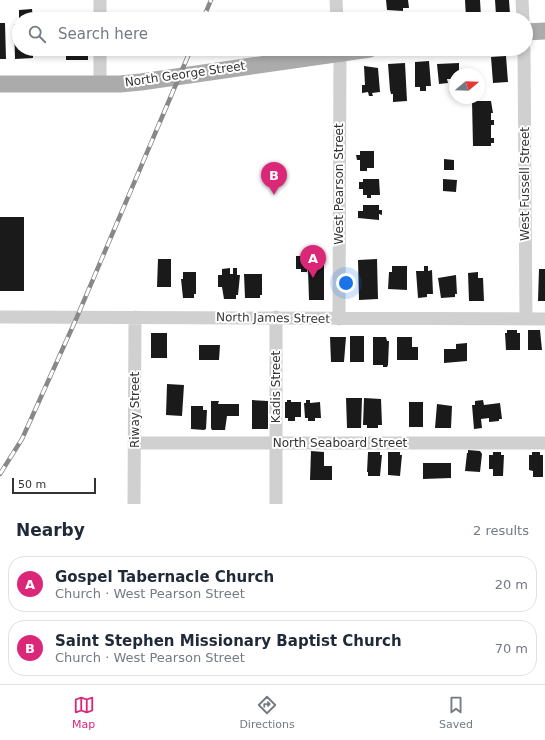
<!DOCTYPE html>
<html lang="en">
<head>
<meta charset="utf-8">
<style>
  body { margin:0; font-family:"DejaVu Sans",sans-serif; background:#f6f6f7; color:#1f2937 }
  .compass { position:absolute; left:449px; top:68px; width:36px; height:36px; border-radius:50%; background:#fff; box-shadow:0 2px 6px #0003; rotate:71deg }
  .scale { position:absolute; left:12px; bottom:10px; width:84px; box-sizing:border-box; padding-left:4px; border:2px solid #333; border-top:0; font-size:11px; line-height:14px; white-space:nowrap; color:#333; -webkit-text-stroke:3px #fff; paint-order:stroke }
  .you { position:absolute; left:346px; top:283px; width:14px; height:14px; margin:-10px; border:3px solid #fff; border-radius:50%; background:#1a73e8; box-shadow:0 0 0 6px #1a73e833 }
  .badge { display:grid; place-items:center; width:26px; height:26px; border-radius:50%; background:#db2777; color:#fff; font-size:13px; font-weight:700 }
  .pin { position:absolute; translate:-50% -33px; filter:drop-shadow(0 1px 2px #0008) }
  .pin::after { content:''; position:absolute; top:21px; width:14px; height:12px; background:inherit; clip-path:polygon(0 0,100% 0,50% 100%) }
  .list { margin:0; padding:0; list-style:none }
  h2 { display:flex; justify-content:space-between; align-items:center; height:52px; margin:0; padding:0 16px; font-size:17px }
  h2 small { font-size:13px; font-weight:400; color:#747a83 }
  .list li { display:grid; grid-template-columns:26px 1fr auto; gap:12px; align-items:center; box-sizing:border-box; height:56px; margin:0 8px 8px; padding:0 8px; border:1px solid #e0e1e3; border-radius:16px }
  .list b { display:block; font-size:15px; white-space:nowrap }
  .list p { margin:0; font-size:13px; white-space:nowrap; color:#747a83 }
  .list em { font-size:13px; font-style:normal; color:#747a83 }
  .icon { flex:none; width:22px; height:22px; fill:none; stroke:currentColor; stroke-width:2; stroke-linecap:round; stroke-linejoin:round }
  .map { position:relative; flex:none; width:545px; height:504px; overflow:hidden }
  .search { position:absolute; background:#fff; box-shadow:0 2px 6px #0003; left:12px; right:12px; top:12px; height:44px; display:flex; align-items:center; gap:10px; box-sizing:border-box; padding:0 14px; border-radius:22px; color:#747a83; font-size:15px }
  .sheet { height:180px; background:#fff }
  nav { display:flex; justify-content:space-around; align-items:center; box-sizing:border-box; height:56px; border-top:1px solid #e0e1e3; background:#fff; font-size:11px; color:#747a83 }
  nav a { display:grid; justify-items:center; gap:2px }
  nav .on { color:#db2777 }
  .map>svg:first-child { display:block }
  .building { fill:#1a1a1a }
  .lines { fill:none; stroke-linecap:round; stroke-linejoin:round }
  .minor { stroke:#d0d0d0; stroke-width:13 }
  .major { stroke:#ababab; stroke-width:17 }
  .rail-casing { stroke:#888; stroke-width:4.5 }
  .rail { stroke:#fff; stroke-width:3; stroke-dasharray:9; stroke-linecap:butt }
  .labels { text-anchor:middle; stroke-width:4; stroke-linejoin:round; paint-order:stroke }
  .street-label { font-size:12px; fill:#333; stroke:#fff }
</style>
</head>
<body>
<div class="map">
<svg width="545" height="504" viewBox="0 0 545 504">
  <rect width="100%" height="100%" fill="#fff"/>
  <path class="building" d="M386,0H408L409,8H403V11L387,10Z
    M465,0H480L481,17L466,18Z
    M495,0H509L510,14L496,15Z
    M32,9L33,19H19V10Z
    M0,23H5L6,59H0Z
    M14,24H19V49H33V58L15,59Z
    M43,49H57V54L43,55Z
    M66,49H88V60H66Z
    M506,56L508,82L493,83L491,57Z
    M429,61L431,86H426V91H420V87H415V62Z
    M405,63L407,101L393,102V94H391L390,90L388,64Z
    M459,63V74H455V84H451V79H447L448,83L439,84L437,64Z
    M364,66L378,68L380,92L372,93L373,96H369L368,92L362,93V85H365Z
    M472,101H491L493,113H491V120H494V125H491V138H494V143H491V146H473Z
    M360,151H374V168H367V171H360V160H357L356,155H360Z
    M444,159L454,160V170H444Z
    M363,179H379L380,195H371V198H367V195H363V189H359V182H363Z
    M443,179L457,180L456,192L443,191Z
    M363,205H379V210H382V215L379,214V220L358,218V211H363Z
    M0,217H24V291H0Z
    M296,256H324V300H309L308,269L307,272H301V269H296Z
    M158,259H171V287H157Z
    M377,259L378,299L359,300L358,260Z
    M392,266H407V290L388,289L389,272H392Z
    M424,266H428V271L432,270L433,294H427V297L418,298L416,271H424Z
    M230,268V274H233V268H237V275H240L238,295H236V299H224L222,287H218V275H222V269Z
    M539,269H545V301H538Z
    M183,272H196V294H194V298H183L181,279H183Z
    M478,272V278H483L484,301H469L468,273Z
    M244,274H262V295H260V298H245Z
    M456,275L457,294H455V297L441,298L438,278Z
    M507,330H517V333H520V350H506L505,333H507Z
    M528,330H540L542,350H528Z
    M151,333H167V358H151Z
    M350,336H364V362H350Z
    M330,337H346L344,362H331Z
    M373,337H386L387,341H389L388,365L387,367H383V365H373Z
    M397,337H412V347H418V360H397Z
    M467,343V361L444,363V349H456V344Z
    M199,345H220L219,360H199Z
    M167,384L184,385L182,416L166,415Z
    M346,398H362L361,428H347Z
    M364,398L381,399L382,425H378V428H367V425H363Z
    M252,400L268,401V429H252Z
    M287,400H291V402H301V417H295V421H288V418H285V402H287Z
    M306,400H310V403L320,402L321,418H315V421H308V418H305L304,403H306Z
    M483,400L484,405L500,403L502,419H499V421L489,422V418L481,419L482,428L474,429L472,405H475V401Z
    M211,401H219L218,404H239V416H227L225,430H212L211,428Z
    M409,402H423V427H409Z
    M437,404L452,406L451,428H435Z
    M191,406H203V410H207L206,429L204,430L191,429Z
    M468,450L480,451L482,454L480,472L465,471L467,453H468Z
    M311,451L324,452V466H332V480H310Z
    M368,452H380V455H382L380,476H368V472H367Z
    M388,452H400V455H402L400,476L388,475Z
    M493,452H501V455H504L503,476H493V469H489V455H493Z
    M532,452H540V455H543V477H533V471L529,470V455H532Z
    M423,463H451V478L423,479Z"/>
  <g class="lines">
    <path class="minor" d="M100,0V19
      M336,0L337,19
      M522,0L523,19
      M100,49V84
      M524,49L526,319
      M0,317L545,319
      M276,317V504
      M339,319L340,49
      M135,443H545
      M134,504L135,317"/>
    <path class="major" d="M526,32L545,31
      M0,84H120L141,82L370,49"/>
    <g class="rail-casing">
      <path id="rail" d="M203,19L211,0
        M0,474L22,439L77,317L191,49"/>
    </g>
    <use href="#rail" class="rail"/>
  </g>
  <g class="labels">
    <g class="street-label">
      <text transform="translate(185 74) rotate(-8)" y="4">North George Street</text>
      <text transform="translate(339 184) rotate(-90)" y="4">West Pearson Street</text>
      <text transform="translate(525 184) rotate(-90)" y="4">West Fussell Street</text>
      <text transform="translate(273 318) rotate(1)" y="4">North James Street</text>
      <text transform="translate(276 387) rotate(-90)" y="4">Kadis Street</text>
      <text transform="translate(135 410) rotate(-90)" y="4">Riway Street</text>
      <text x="340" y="447">North Seaboard Street</text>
    </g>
  </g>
</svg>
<svg class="compass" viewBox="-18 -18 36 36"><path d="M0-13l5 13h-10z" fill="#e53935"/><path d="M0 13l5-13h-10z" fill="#747a83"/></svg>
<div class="scale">50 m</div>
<div class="you"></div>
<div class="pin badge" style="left:313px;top:278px">A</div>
<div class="pin badge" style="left:274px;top:195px">B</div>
<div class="search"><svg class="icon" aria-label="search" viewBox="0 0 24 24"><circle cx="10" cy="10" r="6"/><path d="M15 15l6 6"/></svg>Search here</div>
</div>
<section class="sheet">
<h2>Nearby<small>2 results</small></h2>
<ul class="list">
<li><span class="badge">A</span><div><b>Gospel Tabernacle Church</b><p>Church · West Pearson Street</p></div><em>20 m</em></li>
<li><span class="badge">B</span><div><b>Saint Stephen Missionary Baptist Church</b><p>Church · West Pearson Street</p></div><em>70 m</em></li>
</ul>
</section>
<nav>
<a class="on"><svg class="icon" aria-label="map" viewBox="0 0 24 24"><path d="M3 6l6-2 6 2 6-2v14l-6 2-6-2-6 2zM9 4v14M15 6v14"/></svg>Map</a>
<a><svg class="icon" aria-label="directions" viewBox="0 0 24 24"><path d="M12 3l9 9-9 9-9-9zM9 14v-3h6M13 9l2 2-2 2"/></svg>Directions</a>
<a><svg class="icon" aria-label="saved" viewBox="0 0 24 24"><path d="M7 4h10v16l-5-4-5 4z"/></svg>Saved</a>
</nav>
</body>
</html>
